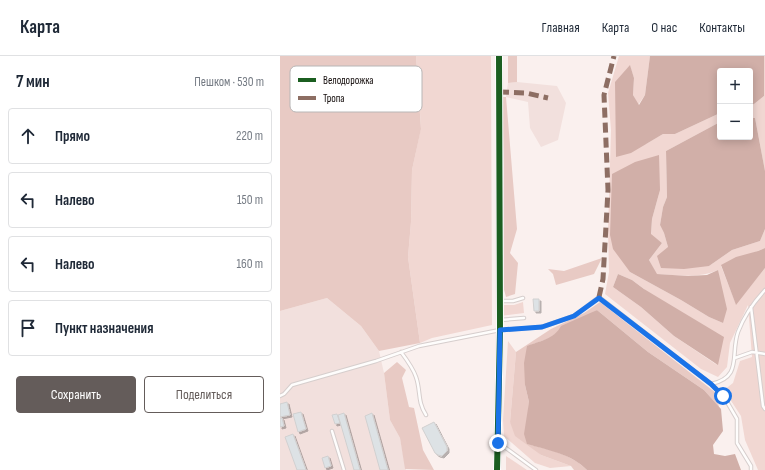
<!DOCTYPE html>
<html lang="ru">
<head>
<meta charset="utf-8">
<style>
  body { margin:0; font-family:"Sofia Sans Condensed",sans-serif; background:#f6f6f7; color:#1f2937 }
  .controls { position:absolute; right:12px; top:12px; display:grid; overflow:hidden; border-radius:4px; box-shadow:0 2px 10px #0003 }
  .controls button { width:36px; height:36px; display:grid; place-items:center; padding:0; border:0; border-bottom:1px solid #e0e1e3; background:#fff; color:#1f2937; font:20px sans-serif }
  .stop { position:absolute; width:12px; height:12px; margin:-9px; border:3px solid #1a73e8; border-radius:50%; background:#fff }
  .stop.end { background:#1a73e8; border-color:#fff; box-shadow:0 1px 4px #0008 }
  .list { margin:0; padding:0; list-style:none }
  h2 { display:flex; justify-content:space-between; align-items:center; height:52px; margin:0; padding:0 16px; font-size:17px }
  h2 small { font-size:13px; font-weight:400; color:#747a83 }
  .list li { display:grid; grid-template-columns:26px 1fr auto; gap:12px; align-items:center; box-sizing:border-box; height:56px; margin:0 8px 8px; padding:0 8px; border:1px solid #e0e1e3; border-radius:4px }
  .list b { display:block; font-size:15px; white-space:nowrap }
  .list em { font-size:13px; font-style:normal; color:#747a83 }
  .actions { display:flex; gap:8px; padding:12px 16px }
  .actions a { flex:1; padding:9px 0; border:1px solid #645c5a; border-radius:4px; text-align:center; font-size:14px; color:#645c5a }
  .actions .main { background:#645c5a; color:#fff }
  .icon { flex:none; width:22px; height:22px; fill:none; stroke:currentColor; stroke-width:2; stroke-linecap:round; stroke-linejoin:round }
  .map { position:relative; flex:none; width:485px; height:414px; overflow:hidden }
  header { display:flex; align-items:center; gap:24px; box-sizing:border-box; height:56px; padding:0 20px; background:#fff; border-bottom:1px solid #e0e1e3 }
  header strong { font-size:19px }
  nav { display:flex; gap:22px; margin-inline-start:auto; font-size:14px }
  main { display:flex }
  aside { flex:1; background:#fff }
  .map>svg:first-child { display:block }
  .built { fill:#f2e0dd }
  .green { fill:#f1d7d2; fill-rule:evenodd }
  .forest { fill:#e8cac4 }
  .water { fill:#d1afa8 }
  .building { fill:#dde2e5; stroke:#d1d0d0; filter:url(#shadow) }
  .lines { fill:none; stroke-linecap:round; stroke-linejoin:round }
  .service-casing { stroke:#d6cecd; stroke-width:4.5 }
  .tertiary-casing { stroke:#d6cecd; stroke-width:8 }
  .service { stroke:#fefdfc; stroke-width:2.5 }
  .tertiary { stroke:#fefdfc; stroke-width:6 }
  .quiet { stroke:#8d6e63; stroke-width:5; stroke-dasharray:10 5; stroke-linecap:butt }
  .cycleway-casing { stroke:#fff; stroke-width:8 }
  .cycleway { stroke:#1b5e20; stroke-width:6 }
  .route { stroke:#1a73e8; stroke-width:5 }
  .key { fill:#fff; stroke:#b8b6b6; stroke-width:1 }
  .key-label { font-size:11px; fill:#130c0b }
</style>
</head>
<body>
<header>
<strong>Карта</strong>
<nav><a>Главная</a><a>Карта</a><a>О нас</a><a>Контакты</a></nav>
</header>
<main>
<aside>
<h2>7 мин<small>Пешком · 530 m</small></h2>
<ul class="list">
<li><svg class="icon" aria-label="ahead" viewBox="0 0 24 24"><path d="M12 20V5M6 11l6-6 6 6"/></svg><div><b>Прямо</b></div><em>220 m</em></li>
<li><svg class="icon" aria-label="left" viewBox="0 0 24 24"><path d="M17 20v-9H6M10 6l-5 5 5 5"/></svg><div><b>Налево</b></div><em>150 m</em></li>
<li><svg class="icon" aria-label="left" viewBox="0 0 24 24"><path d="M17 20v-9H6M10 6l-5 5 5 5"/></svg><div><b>Налево</b></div><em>160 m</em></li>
<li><svg class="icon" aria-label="arrive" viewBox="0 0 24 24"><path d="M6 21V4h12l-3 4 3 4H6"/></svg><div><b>Пункт назначения</b></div></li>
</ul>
<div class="actions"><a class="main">Сохранить</a><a>Поделиться</a></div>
</aside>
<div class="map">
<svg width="485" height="414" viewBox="0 0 485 414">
  <defs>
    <filter id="shadow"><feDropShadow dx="2" dy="2" stdDeviation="0" flood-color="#0004"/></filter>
  </defs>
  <rect width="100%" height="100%" fill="#faf0ee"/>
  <path class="built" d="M237,26L277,30L286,47L278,84L261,91L250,72L248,46L226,41L228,27Z
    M47,242L81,270L99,295L104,317L110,364L120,382L126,414H0V255Z"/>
  <path class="green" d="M136,0H211L212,269L152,282L140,287L128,201L131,166L132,114L141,72Z
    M339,0H370L365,39L358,49L353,39L354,22L350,10L345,15L366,88L383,78H395L440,57V66L386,95L387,141L383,151L380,169L384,177L388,191L429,210L452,194L480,185L485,173V192L441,210L456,248L485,212V414H478L465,384L461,360L444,334L453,327L460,305L472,301L468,249L450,287L447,311L438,321L421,313L325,238L329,216L328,175L331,74L328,37ZM380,134L372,163L371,179L382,187L369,204L376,218C398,219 418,223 438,214L443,267L429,261L401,244L350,216ZM338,218L352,224L364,233L437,309L394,280L361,251L333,231Z
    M484,0H485V115L475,62H470V49L474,48L484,40Z
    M243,246L244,257L220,260L219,249H234Z
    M228,285L236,296L230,366L261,399L291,410L270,412L255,407L224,380L223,364Z
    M226,400L247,414H226Z"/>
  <path class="forest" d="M0,0H136L141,73L132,114L131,166L128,201L140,287L99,295L81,270L47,242L0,255Z
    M228,0H237V26L228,27Z
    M222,41H226L237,173L230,197L238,207L235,238L226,241L223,230L224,110Z
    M322,202L314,218L276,229L273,218L268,213L284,215Z
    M320,246L436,337L439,351L424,334L368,296L317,254L279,275L270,282L248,290L245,329L249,346L247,388C267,393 292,398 307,414H294L291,410L261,399L235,380L230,366L236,296L271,273L304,257Z
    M117,306L126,314L122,322L129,351L134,352L143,394L154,414L125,413L120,382L110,364L104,317Z"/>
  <path class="water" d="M370,0H484V40L474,48L470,49V15H440V57L395,78H383L351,97L336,101L335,26L350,9L354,22L353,39L359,49L365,39Z
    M470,62H475L485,115V173L480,185L452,194L429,210L404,213L381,212L377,200L388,191L384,177L380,169L383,151L387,141L386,95L440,66V81H470Z
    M379,99L380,134L372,163L371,178L382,187L369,204L377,218L408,220L427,219L438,214L447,253L443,267L429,261L401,244L350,216L333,193L330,179L332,118L355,106Z
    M485,192V212L456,249L441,209L456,201L478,195Z
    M338,218L352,224L364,233L444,281L438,309L394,280L361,251L333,231Z
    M317,254L368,296L424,334L441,353L443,375L433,389L434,398L445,400L455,398L461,414H307C292,398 267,394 247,388L244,378L249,346L245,329L244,307L247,290C260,285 274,283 281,270Z"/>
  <path class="building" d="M253,243H259V255H254Z
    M7,346L10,359L0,361V348Z
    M21,356L26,373L18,376L13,358Z
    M64,357L80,414H74L58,359Z
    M92,357L108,414H100L85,360Z
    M57,358L60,367L55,368L52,359Z
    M0,362H2L4,370L0,371Z
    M154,366L167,391V395L162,400L158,399L155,397L142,372Z
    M13,378L26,414H17L5,381Z
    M48,400L51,410L45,412L42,402Z"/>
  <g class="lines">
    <g class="service-casing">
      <path id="service" d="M220,245H233L243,242
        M471,251L483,350L485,353
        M220,264L244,262
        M121,296C127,304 133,312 136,321C141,335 137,345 146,359
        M455,302L472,296L485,298
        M431,328L443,339L457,363V387L471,410V414
        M0,340L4,338L12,329L96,305L139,290L220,274L262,271L294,260L319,241L431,328C463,321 450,299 458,276C464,260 473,247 485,234
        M52,375L64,414
        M219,387L256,414"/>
    </g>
    <g class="tertiary-casing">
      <path id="tertiary" d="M217,414L220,274L219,0"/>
    </g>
    <use href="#service" class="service"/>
    <use href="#tertiary" class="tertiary"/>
    <path class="quiet" d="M219,36L246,37L268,42
      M319,241L323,223L328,134L324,39L334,0"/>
    <g class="cycleway-casing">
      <path id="cycleway" d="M217,414L220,274L219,0"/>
    </g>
    <use href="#cycleway" class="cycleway"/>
  </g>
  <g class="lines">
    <path class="route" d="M218,387L220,274L262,271L294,260L319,242L431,328L443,340"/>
  </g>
  <rect x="10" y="10" width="132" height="46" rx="6" class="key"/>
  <rect x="18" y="22" width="18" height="4" fill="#1b5e20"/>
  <rect x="18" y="40" width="18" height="4" fill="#8d6e63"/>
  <g class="key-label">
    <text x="43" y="28">Велодорожка</text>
    <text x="43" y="46">Тропа</text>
  </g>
</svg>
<div class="controls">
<button>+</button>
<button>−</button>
</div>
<div class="stop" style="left:443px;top:340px"></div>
<div class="stop end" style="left:218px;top:387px"></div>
</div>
</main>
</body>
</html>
